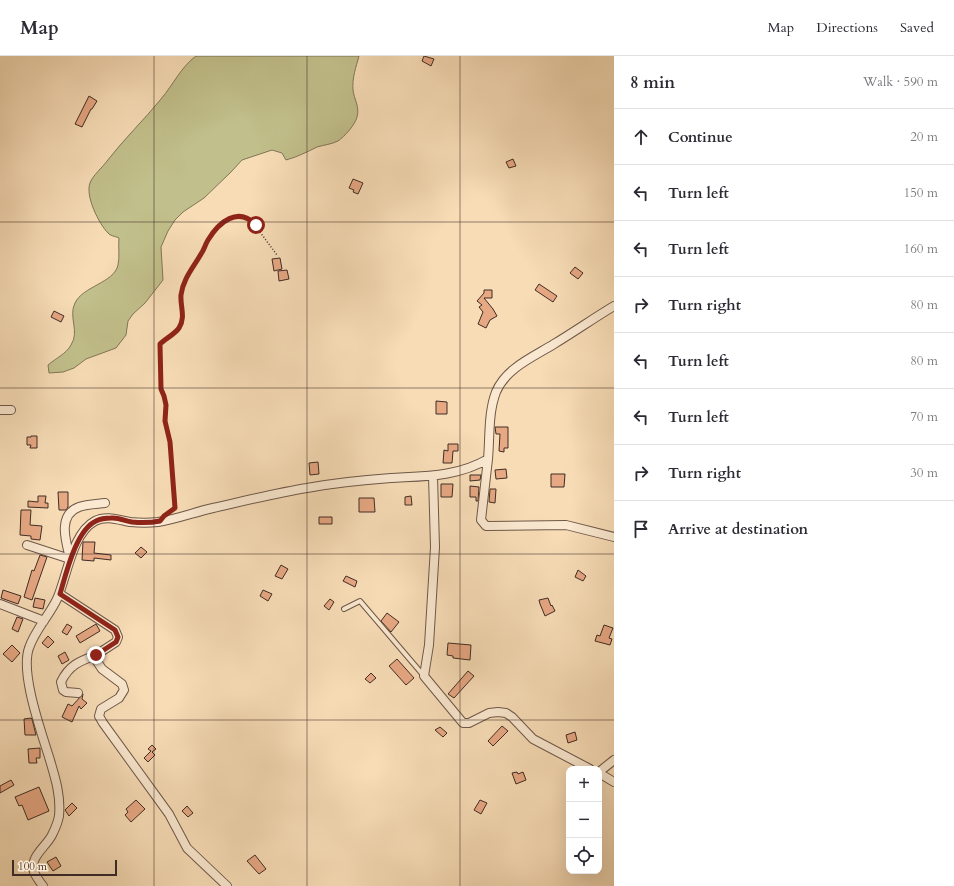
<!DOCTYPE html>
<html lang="en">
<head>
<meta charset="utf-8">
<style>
  body { margin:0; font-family:Cardo,serif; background:#f2f2f3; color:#2b2b33 }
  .controls { position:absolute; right:12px; bottom:12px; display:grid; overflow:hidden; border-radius:8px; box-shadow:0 4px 16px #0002 }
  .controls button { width:36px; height:36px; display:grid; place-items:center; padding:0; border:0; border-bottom:1px solid #e1e1e2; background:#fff; color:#2b2b33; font:20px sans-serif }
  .scale { position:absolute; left:12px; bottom:10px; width:105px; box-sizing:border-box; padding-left:4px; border:2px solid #402c24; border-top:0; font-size:11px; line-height:14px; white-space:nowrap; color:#402c24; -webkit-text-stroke:3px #fae8d0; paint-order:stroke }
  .stop { position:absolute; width:12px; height:12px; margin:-9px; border:3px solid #8f2418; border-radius:50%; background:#fff }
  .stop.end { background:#8f2418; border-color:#fff; box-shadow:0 1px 4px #0008 }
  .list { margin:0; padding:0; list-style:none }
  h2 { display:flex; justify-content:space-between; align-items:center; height:52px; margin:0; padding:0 16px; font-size:17px }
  h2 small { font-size:13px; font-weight:400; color:#7c7c81 }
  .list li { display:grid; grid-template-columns:26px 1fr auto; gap:12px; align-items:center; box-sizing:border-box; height:56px; padding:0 16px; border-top:1px solid #e1e1e2 }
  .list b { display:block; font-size:15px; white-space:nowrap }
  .list em { font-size:13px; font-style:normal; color:#7c7c81 }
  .icon { flex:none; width:22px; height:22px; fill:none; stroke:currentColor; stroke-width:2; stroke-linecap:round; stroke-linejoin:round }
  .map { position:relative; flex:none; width:614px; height:830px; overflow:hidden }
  header { display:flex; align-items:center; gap:24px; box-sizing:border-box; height:56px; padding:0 20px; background:#fff; border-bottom:1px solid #e1e1e2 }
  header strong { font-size:19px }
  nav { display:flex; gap:22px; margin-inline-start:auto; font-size:14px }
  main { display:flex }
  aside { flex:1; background:#fff }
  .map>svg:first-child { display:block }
  .green { fill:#c1bf8b; stroke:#807658 }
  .building { fill:#e7a884; stroke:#402c24 }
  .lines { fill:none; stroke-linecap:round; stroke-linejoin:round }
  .lane-casing { stroke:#6e5848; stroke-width:6 }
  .street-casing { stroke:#6e5848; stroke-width:10 }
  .path { stroke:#402c24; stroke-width:1.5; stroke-dasharray:1 2; stroke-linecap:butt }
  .lane { stroke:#fae8d0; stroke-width:4 }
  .street { stroke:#fae8d0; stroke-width:8 }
  .route { stroke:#8f2418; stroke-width:5 }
  .grid { fill:none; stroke:#402c24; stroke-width:1; stroke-opacity:0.55 }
</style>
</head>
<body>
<header>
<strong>Map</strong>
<nav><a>Map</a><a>Directions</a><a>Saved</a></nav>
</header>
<main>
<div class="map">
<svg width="614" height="830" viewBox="0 0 614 830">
  <rect width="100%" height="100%" fill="#f7dcb6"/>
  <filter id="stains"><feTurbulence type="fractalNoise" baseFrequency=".005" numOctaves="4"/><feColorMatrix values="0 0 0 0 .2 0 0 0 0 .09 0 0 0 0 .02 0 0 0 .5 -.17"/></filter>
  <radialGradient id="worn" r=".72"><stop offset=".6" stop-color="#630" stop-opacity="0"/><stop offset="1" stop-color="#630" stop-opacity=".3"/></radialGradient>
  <path class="green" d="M196,0H359C356,11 352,22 353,34C354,43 360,51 357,61C355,69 345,80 338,85C332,88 324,89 317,91C307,96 297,101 286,104L282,97L272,94L242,104L231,116L204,142L183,156L175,164L168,175L161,191L163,224L145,247L133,258L128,265L126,279L116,292L86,303L74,312L63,316L49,317L48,309C56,302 66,298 71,289C80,275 68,261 75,247C83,230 114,227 118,209C120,201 118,191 119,182C115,180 110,180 108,177C99,168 85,140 90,127C93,119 102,112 107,105C124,83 144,64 161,43C173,29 181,11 196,0Z"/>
  <path class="building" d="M424,0L434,3L431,10L422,5Z
    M89,40L97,45L92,53H91L82,71L75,68Z
    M513,103L516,110L509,112L506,106Z
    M353,123L363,127L358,138L353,136L354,134L349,132Z
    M280,202L282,213L274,215L272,203Z
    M575,211L583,217L578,223L570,217Z
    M287,214L289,223L279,225L278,215Z
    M539,228L557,240L553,246L535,234Z
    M484,234H492V242H484L493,253L497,260L490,264L486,272L478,268L483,256L479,251L482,249L477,245L484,237Z
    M54,255L64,260L61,266L51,261Z
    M436,345L447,346V358H436Z
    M495,371H508V392H504V396L499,395L500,378H496Z
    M31,380H37V392H30L31,389H27V381H31Z
    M448,388H458V395H453L452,407H443L444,394L448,395Z
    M318,406L319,418L310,419L309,407Z
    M506,413L507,422L496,423L495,414Z
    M551,418H565L564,431H551Z
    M470,419H481L480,424L470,425Z
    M441,428H453L452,441H441Z
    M470,430L479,431L478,445H476V441H470Z
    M490,433H496L495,447L489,446Z
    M58,436H68V451L66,454H59Z
    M38,440H46L45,447H48V452L28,451V445L38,446Z
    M411,440L412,449H405V441Z
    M359,442H374L375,456H359Z
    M21,454H31L30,469L42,470L40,484L31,483V480L20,479Z
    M319,461H332V468H319Z
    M83,486H95L94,497L111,499V504L94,502V505L82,504Z
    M141,491L147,496L141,502L135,497Z
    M40,499L47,501L32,544L24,541L32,514L34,515Z
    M281,509L288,513L282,523L275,520Z
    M578,514L586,520L583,525L575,521Z
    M346,520L357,525L355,531L343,525Z
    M3,534L21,540L18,548L1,542Z
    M263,534L272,538L268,545L260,540Z
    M35,542L45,544L43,553L33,551Z
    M548,542L551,550L552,549L555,555L545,560L540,548L539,544Z
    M330,543L334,546L329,554L324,550Z
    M387,557L399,566L391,576L381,565Z
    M17,561L23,563L18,576L12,573Z
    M67,568L72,571L67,579L62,576Z
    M96,568L100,575L80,587L76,580Z
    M604,569L613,572L609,582L612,583L610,589L595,585L597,579L600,580Z
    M48,580L54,586L48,592L42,587Z
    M448,587L471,589L470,604L453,602V600L447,599Z
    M12,589L20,597L12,606L3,598Z
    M65,596L69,604L62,608L58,600Z
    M397,603L414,622L406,629L389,610Z
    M468,615L474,620L454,642L448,638Z
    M371,617L376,622L370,627L365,623Z
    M83,638L82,643L87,647L81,653L79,650L72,666L62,661L68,648L72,650Z
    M31,662L32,663L36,679H25L24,663Z
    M502,670L508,675L493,690L488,685Z
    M440,671L447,677L443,681L435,674Z
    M575,676L577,684L568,687L566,679Z
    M152,689L156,693L152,696L155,699L148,706L144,702L151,695L148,693Z
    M40,692V702H36L37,707H29L28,693Z
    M517,716L518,718L523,716L526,724L516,728L512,717Z
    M11,724L14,729L0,737V730Z
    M39,731L49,755L28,764L22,749L19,750L15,741Z
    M136,744L145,753L131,766L125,759L128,756L126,753Z
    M480,744L487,747L481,758L474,754Z
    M72,747L77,752L69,760L65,754Z
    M187,750L193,757L188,761L182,755Z
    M255,799L266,813L259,818L247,805Z
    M56,801L61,810L53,815L47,806Z"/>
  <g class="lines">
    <g class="lane-casing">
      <path id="lane" d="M344,553L360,545L424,620"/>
    </g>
    <g class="street-casing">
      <path id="street" d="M0,354H11
        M488,403L481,464L486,470L566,469L614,481
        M433,420L435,491L429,589L424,620L463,667H469L489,657L498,656L506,657L512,661L533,683L590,713
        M27,489L70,503
        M70,502C66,486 57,459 79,451C87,448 97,448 105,447
        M60,538L115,574L118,581L116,586L96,599V604L102,613L122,628L124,634L119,642L101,653L99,660L103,667L169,758L187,792L227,830
        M0,548L44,565
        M78,637L66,636L63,634L61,626C69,609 80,605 96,599
        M599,716L614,704
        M599,717L614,726
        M43,830C40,826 36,821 34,816C29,801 46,791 52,779C55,773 58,766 59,760C61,739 55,721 49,701C41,675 20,617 29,592C35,574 49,560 57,543C67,521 72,477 95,465C106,459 119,464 130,466C140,467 149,467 158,466C177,463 195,456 213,452C244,445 276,437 307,432C334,427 363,424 391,422C425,420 457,421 488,403C490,381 488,357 496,336C506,312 533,301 554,288C574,276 594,262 614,250"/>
    </g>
    <path class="path" d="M171,455L175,452L176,448L170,386L165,365L166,349L164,340L161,333L160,288L179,272L183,259L181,239L187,218L202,198L208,184L228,162L239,160L251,164L277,199"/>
    <use href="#lane" class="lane"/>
    <use href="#street" class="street"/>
  </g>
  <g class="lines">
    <path class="route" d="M96,599L116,586L118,581L115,574L60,538C66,518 76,474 96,465C100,463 107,462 111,462C118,461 125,465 132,466C142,467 150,467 160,465L164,460L175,452L170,386L165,365L166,349L164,340L161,333L160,288C165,283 175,278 179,272C186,261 180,250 181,239C183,223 193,212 201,198C204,194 205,189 208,184C219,166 238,150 256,169"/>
  </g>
  <path class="grid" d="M154,0V830M307,0V830M460,0V830M0,166H614M0,332H614M0,498H614M0,664H614"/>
  <rect width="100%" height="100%" filter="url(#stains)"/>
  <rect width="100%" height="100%" fill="url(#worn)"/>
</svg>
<div class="controls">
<button>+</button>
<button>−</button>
<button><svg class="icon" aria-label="locate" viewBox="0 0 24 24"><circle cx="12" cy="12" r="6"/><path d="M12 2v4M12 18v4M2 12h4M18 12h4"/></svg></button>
</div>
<div class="scale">100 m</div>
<div class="stop" style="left:256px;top:169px"></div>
<div class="stop end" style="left:96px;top:599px"></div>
</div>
<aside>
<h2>8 min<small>Walk · 590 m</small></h2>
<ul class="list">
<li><svg class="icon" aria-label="ahead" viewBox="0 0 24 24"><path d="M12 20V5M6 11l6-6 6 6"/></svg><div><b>Continue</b></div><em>20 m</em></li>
<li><svg class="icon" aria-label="left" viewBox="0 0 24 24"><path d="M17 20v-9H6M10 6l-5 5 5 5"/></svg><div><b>Turn left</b></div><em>150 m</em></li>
<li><svg class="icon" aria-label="left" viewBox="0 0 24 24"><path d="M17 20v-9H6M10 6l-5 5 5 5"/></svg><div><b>Turn left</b></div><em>160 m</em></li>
<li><svg class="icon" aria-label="right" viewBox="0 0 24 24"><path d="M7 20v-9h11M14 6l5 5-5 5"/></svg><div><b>Turn right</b></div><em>80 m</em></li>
<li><svg class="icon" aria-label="left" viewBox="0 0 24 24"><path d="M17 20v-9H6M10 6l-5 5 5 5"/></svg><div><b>Turn left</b></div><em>80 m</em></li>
<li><svg class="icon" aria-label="left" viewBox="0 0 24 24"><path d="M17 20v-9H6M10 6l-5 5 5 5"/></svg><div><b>Turn left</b></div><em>70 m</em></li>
<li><svg class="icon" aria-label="right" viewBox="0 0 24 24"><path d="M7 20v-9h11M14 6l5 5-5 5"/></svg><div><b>Turn right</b></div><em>30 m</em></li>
<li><svg class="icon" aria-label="arrive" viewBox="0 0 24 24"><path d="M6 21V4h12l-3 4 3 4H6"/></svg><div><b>Arrive at destination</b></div></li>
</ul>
</aside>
</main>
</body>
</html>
